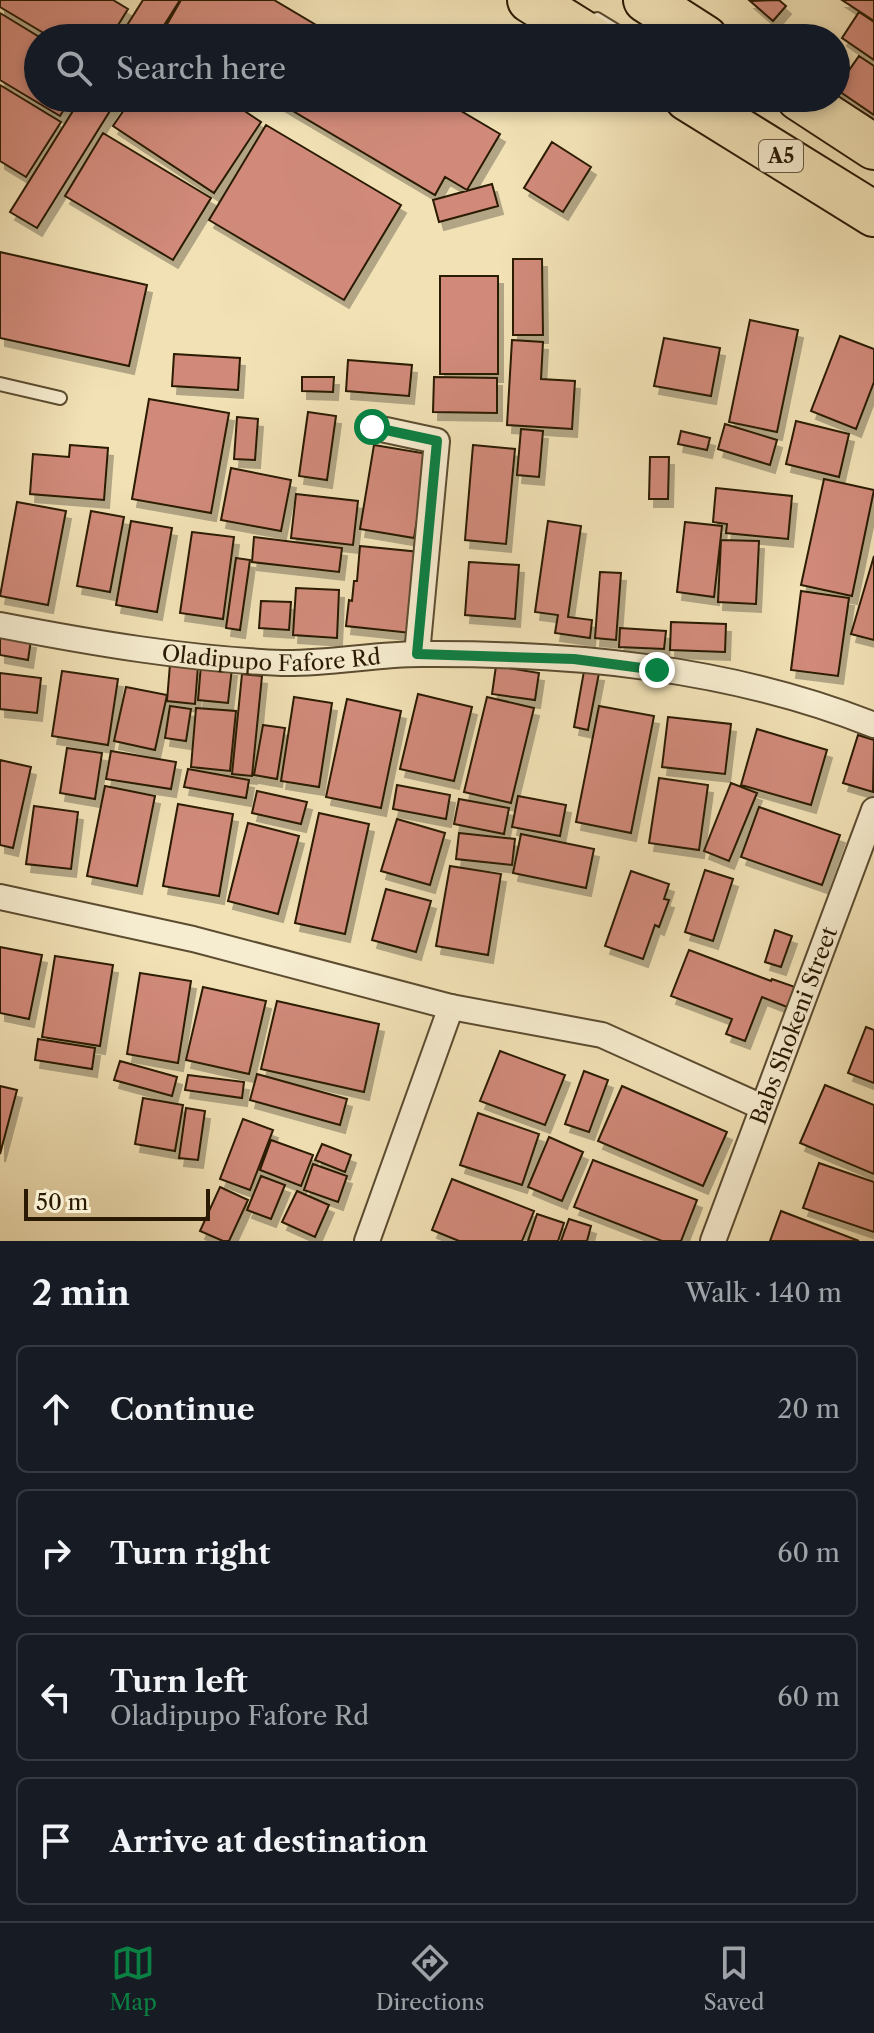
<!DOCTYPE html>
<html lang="en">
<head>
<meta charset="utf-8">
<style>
  body { margin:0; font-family:"Libre Caslon Text",serif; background:#242831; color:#f1f3f6 }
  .scale { position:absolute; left:24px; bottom:20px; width:186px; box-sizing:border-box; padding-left:8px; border:4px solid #2a1a04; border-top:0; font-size:22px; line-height:28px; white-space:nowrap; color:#2a1a04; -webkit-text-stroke:6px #f6eccf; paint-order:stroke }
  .stop { position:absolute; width:24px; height:24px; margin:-18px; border:6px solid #0b8043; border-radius:50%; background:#fff }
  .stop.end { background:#0b8043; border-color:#fff; box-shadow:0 2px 8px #0008 }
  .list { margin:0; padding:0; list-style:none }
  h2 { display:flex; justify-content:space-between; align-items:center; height:104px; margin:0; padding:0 32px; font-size:34px }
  h2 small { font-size:26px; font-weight:400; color:#9ea1a6 }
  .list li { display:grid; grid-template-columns:52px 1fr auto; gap:24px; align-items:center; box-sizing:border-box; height:128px; margin:0 16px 16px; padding:0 16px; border:2px solid #363941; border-radius:12px }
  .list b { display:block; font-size:30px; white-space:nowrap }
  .list p { margin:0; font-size:26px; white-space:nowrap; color:#9ea1a6 }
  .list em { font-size:26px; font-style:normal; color:#9ea1a6 }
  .icon { flex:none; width:44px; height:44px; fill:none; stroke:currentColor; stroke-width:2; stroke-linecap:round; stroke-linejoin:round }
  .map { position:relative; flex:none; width:874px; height:1241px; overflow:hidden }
  .search { position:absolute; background:#171b24; box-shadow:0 4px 12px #0003; left:24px; right:24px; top:24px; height:88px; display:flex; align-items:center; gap:20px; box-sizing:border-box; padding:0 28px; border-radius:44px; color:#9ea1a6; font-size:30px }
  .sheet { height:680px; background:#171b24 }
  nav { display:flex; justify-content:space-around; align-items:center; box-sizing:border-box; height:112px; border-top:2px solid #363941; background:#171b24; font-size:22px; color:#9ea1a6 }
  nav a { display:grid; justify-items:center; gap:4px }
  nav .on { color:#0b8043 }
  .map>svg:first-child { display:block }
  .building { fill:#d18a7a; stroke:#2a1a04; stroke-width:2; filter:url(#shadow) }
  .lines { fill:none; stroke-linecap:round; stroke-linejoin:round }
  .lane-casing { stroke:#5c4c30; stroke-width:16 }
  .street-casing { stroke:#5c4c30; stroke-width:28 }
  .highway-casing { stroke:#2a1a04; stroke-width:48 }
  .lane { stroke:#f6eccf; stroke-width:12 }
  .street { stroke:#f6eccf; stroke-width:24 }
  .highway { stroke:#f1e1b5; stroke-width:44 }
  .route { stroke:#0b8043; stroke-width:10 }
  .labels { text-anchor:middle; stroke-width:6; stroke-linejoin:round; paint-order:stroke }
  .shield { fill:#f6eccf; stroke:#675941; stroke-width:2 }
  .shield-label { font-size:20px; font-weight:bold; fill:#2a1a04 }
  .street-label { font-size:22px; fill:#2a1a04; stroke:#f6eccf }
</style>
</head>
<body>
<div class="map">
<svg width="874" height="1241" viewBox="0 0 874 1241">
  <defs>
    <filter id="shadow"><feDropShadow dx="5" dy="8" stdDeviation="0" flood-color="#0004"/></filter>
  </defs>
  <rect width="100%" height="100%" fill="#f1e1b5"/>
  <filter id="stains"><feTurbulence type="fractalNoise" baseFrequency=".0025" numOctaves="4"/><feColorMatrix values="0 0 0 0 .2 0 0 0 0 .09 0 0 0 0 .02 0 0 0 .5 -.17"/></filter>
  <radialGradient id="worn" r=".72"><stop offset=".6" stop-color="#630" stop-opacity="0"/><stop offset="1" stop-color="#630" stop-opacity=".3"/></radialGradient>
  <path class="building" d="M0,0H113L128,9L110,38H52L0,7Z
    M143,0H180L156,38H119Z
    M181,0H274L338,38H170L162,33Z
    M779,0L786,6L773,21L750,1Z
    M842,0H874V21Z
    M859,12L874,22V60L842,38Z
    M0,13L41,38H38V98H71L60,116L0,80Z
    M859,56L874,66V115L836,89Z
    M0,85L61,122L26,177L0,161Z
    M81,98H118L37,228L10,212Z
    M132,98H225L261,122L214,193L113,126Z
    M271,98H439L500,134L467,190L445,177L435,195Z
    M266,125L401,205L344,300L209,220Z
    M103,133L211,198L173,260L65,196Z
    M552,142L591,167L563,212L524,188Z
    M492,184L498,206L439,222L433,200Z
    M0,252L147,285L129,366L0,338Z
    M513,259H542L543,335H513Z
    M440,276H498V374H440Z
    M750,320L798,330L777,432L729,422Z
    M840,336L874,349V382L856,429L811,411Z
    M664,338L720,348L711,396L654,386Z
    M512,340L543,342L541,379L575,381L572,429L507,425Z
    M174,354L240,358L238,390L172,386Z
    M348,360L412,365L409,396L346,391Z
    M302,377H334L333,392L302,391Z
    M434,377L497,378V413L433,412Z
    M149,399L229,413L211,513L132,499Z
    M308,412L336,416L327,480L299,476Z
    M237,417L258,419L255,460L234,459Z
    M796,421L849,434L839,477L786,464Z
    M725,424L777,440L770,465L718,449Z
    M521,429L543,431L539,477L517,475Z
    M681,431L710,438L707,450L678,444Z
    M70,445L108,448L104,500L30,494L33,454L69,457Z
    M374,445L428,454L414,538L360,529Z
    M473,445L515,449L506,544L465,540Z
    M650,457H669L668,499H649Z
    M231,468L291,480L281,531L221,520Z
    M824,479L874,490L852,596L801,585Z
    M716,488L792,496L788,539L726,533L727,524L713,522Z
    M296,494L358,501L353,545L291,538Z
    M17,502L66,511L48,605L0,596Z
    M91,511L124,517L110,592L77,586Z
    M131,521L172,528L157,612L116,605Z
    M548,521L581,526L568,617L592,620L590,638L555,633L558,615L535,612Z
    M685,522L722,526L714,597L677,592Z
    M192,532L234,537L223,619L180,613Z
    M254,537L342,548L339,572L252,562Z
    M721,540L759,541L756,604L718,602Z
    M360,546L420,552L411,633L346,626L349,600L352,601L354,581H357Z
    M874,556V640L851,634Z
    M236,558L250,560L240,630L226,628Z
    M469,562L519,565L515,619L465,615Z
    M600,572L621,573L616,640L595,638Z
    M296,588L339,590L337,638L293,635Z
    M801,591L849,598L838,676L791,670Z
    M261,601L291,602L289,630L259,628Z
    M671,622L726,624L725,652L670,650Z
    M620,628L666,631L664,649L619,647Z
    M0,635L31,640L28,660L0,655Z
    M170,664L198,666L195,704L167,701Z
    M201,665L232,668L228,703L198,700Z
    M496,666L539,673L535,700L492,694Z
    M62,671L118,679L108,745L52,736Z
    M584,671L599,673L588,730L574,727Z
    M0,673L41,678L37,713L0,709Z
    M242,674L262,676L252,776L232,774Z
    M126,687L167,695L155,750L114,741Z
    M418,694L472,707L454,781L400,769Z
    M294,697L332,703L319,787L281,781Z
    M487,697L534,708L511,803L464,792Z
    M347,699L401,711L381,808L326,797Z
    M170,706L191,709L186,741L165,738Z
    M599,706L654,716L631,833L576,822Z
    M196,708L236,711L230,771L191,767Z
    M668,717L731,724L725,774L662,767Z
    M263,725L285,728L277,779L254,775Z
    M757,729L827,750L811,805L741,785Z
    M858,735L874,740L873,792L843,783Z
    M67,748L102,753L95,799L60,793Z
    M111,751L176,762L171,789L106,779Z
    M0,760L31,767L13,848L0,845Z
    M188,769L249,780L246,798L184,787Z
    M659,778L708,785L699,850L649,843Z
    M731,783L757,793L729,861L704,851Z
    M397,785L450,795L446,819L393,809Z
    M105,786L155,796L137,886L87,876Z
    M257,791L307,802L301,824L252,813Z
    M518,796L566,805L560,836L512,827Z
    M459,799L509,808L504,834L454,824Z
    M178,804L233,814L219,896L163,886Z
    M34,806L78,812L71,869L26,864Z
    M759,807L840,835L822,885L741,857Z
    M319,813L369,824L345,934L295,923Z
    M397,819L445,833L430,885L381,871Z
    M248,823L299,836L278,914L228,901Z
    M459,833L515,839L512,865L456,859Z
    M521,834L594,849L586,888L513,873Z
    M450,866L501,874L488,955L436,946Z
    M705,870L733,879L713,941L685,932Z
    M631,871L669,884L664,899L669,900L659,927L655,925L643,959L605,946Z
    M386,889L431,901L416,952L372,940Z
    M775,930L792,936L781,967L765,962Z
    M0,947L42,955L29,1019L0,1013Z
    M689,950L771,981L772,979L795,987L787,1007L762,997L745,1041L726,1034L732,1019L671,996Z
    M55,956L113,965L100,1046L42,1037Z
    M140,973L191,981L178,1063L127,1054Z
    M203,987L266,1001L249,1074L186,1060Z
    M277,1001L379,1024L364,1092L261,1069Z
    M866,1027L874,1030V1083L848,1073Z
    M38,1039L95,1048L92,1069L35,1060Z
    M500,1051L565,1075L545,1125L480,1101Z
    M120,1061L177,1077L172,1096L114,1080Z
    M584,1071L608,1080L589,1132L565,1124Z
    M257,1074L347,1099L340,1125L250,1100Z
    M188,1075L244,1082L242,1098L185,1090Z
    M825,1085L874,1105V1174L800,1143Z
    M0,1086L17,1090L0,1154Z
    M622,1086L727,1132L703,1186L598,1141Z
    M143,1098L183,1105L175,1151L135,1144Z
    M186,1108L205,1111L198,1160L179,1158Z
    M478,1113L539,1134L522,1185L460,1165Z
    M243,1119L273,1130L250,1190L220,1179Z
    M549,1137L583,1152L562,1201L528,1187Z
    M271,1140L313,1155L301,1186L260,1170Z
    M322,1144L351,1155L345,1172L315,1160Z
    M593,1160L697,1200L681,1241H662L574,1207Z
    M819,1163L874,1182V1232L803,1208Z
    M313,1164L347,1176L338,1202L304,1190Z
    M261,1176L285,1185L271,1219L247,1210Z
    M452,1179L534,1211L522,1241H459L432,1230Z
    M220,1187L248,1200L229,1241H223L200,1231Z
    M297,1191L329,1205L315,1237L282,1222Z
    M781,1211L859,1241H770Z
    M537,1214L564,1223L558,1241H528Z
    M569,1219L591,1226L587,1241H561Z"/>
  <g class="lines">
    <g class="lane-casing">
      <path id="lane" d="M597,19L628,38
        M0,384L60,398"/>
    </g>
    <g class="street-casing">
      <g id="street">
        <path d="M372,427L437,441L417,654"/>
        <path id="s1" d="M0,625C93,643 187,659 282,663C329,664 375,654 421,654C575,653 731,668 874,725"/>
        <path d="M0,897L193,939L451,1007L602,1035L762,1107"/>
        <path d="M367,1241L451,1007"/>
        <path id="s2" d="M713,1241L874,810"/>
      </g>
    </g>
    <g class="highway-casing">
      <path id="highway" d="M530,0L591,38
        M646,0L705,38
        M687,98L874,214
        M799,98L874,147"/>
    </g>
    <use href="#lane" class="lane"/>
    <use href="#street" class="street"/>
    <use href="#highway" class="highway"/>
  </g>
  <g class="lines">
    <path class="route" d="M372,427L437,441L417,654L574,659L657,670"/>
  </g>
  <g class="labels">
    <rect class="shield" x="759" y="140" width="44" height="32" rx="6"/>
    <g class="shield-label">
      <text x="781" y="163">A5</text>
    </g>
    <g class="street-label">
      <text dy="8" stroke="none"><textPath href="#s1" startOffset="274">Oladipupo Fafore Rd</textPath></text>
      <text dy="8" stroke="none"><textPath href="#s2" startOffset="230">Babs Shokeni Street</textPath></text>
    </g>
  </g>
  <rect width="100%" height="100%" filter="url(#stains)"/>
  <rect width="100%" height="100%" fill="url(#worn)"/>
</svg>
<div class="scale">50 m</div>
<div class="stop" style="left:372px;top:427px"></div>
<div class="stop end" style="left:657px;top:670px"></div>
<div class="search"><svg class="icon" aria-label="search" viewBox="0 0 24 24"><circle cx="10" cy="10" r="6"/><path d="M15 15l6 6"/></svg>Search here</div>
</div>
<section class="sheet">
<h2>2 min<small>Walk · 140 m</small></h2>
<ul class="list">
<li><svg class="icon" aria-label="ahead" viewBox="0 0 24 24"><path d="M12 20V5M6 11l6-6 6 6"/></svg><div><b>Continue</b></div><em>20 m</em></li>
<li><svg class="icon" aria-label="right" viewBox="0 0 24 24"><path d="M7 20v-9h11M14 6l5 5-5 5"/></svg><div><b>Turn right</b></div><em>60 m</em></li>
<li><svg class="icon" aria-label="left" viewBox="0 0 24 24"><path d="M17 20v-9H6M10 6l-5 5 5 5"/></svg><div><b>Turn left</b><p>Oladipupo Fafore Rd</p></div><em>60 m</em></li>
<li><svg class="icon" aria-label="arrive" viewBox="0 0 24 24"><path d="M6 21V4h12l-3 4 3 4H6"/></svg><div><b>Arrive at destination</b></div></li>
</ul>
</section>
<nav>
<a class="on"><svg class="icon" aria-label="map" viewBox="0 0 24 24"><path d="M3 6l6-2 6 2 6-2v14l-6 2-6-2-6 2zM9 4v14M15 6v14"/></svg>Map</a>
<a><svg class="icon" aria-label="directions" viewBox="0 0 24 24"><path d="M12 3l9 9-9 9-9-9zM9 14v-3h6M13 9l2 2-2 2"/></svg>Directions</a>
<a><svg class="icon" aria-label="saved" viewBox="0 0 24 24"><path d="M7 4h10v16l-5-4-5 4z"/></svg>Saved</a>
</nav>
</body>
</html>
